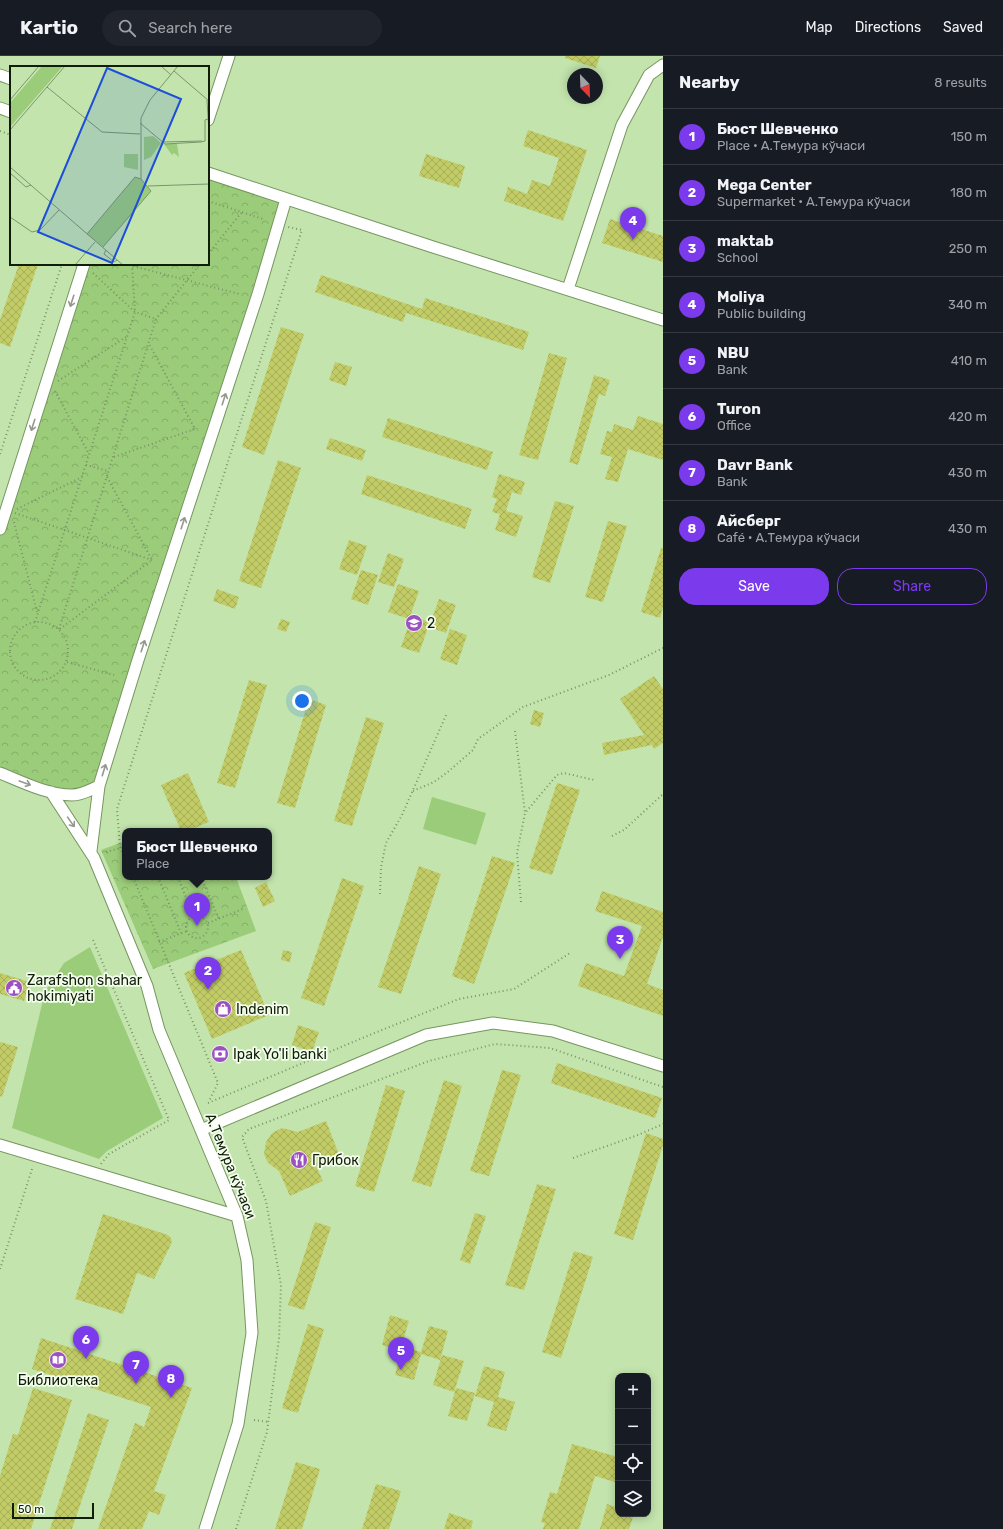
<!DOCTYPE html>
<html lang="en">
<head>
<meta charset="utf-8">
<style>
  body { margin:0; font-family:Rubik,sans-serif; background:#20242c; color:#f1f3f6 }
  .controls { position:absolute; right:12px; bottom:12px; display:grid; overflow:hidden; border-radius:8px; box-shadow:0 2px 10px #0003 }
  .controls button { width:36px; height:36px; display:grid; place-items:center; padding:0; border:0; border-bottom:1px solid #363941; background:#171b24; color:#f1f3f6; font:20px sans-serif }
  .compass { position:absolute; left:567px; top:12px; width:36px; height:36px; border-radius:50%; background:#171b24; box-shadow:0 2px 10px #0003; rotate:157deg }
  .scale { position:absolute; left:12px; bottom:10px; width:82px; box-sizing:border-box; padding-left:4px; border:2px solid #111d08; border-top:0; font-size:11px; line-height:14px; white-space:nowrap; color:#111d08; -webkit-text-stroke:3px #f3feed; paint-order:stroke }
  .you { position:absolute; left:302px; top:645px; width:14px; height:14px; margin:-10px; border:3px solid #fff; border-radius:50%; background:#1a73e8; box-shadow:0 0 0 6px #1a73e833 }
  .badge { display:grid; place-items:center; width:26px; height:26px; border-radius:50%; background:#7c3aed; color:#fff; font-size:13px; font-weight:700 }
  .pin { position:absolute; translate:-50% -33px; filter:drop-shadow(0 1px 2px #0008) }
  .pin::after { content:''; position:absolute; top:21px; width:14px; height:12px; background:inherit; clip-path:polygon(0 0,100% 0,50% 100%) }
  .popup { position:absolute; left:122px; top:772px; width:150px; height:52px; box-sizing:border-box; display:grid; place-content:center; border-radius:8px; background:#171b24; filter:drop-shadow(0 1px 3px #0005); font-size:13px; white-space:nowrap; color:#9ea1a6 }
  .popup b { font-size:15px; color:#f1f3f6 }
  .popup::after { content:''; position:absolute; left:50%; top:100%; margin-left:-8px; border:8px solid transparent; border-top-color:#171b24 }
  .list { margin:0; padding:0; list-style:none }
  h2 { display:flex; justify-content:space-between; align-items:center; height:52px; margin:0; padding:0 16px; font-size:17px }
  h2 small { font-size:13px; font-weight:400; color:#9ea1a6 }
  .list li { display:grid; grid-template-columns:26px 1fr auto; gap:12px; align-items:center; box-sizing:border-box; height:56px; padding:0 16px; border-top:1px solid #363941 }
  .list b { display:block; font-size:15px; white-space:nowrap }
  .list p { margin:0; font-size:13px; white-space:nowrap; color:#9ea1a6 }
  .list em { font-size:13px; font-style:normal; color:#9ea1a6 }
  .actions { display:flex; gap:8px; padding:12px 16px }
  .actions a { flex:1; padding:9px 0; border:1px solid #7c3aed; border-radius:16px; text-align:center; font-size:14px; color:#7c3aed }
  .actions .main { background:#7c3aed; color:#fff }
  .icon { flex:none; width:22px; height:22px; fill:none; stroke:currentColor; stroke-width:2; stroke-linecap:round; stroke-linejoin:round }
  .map { position:relative; flex:none; width:663px; height:1473px; overflow:hidden }
  header { display:flex; align-items:center; gap:24px; box-sizing:border-box; height:56px; padding:0 20px; background:#171b24; border-bottom:1px solid #363941 }
  header strong { font-size:19px }
  nav { display:flex; gap:22px; margin-inline-start:auto; font-size:14px }
  .search { width:280px; height:36px; background:#20242c; display:flex; align-items:center; gap:10px; box-sizing:border-box; padding:0 14px; border-radius:22px; color:#9ea1a6; font-size:15px }
  main { display:flex }
  aside { flex:1; background:#171b24 }
  .map>svg:first-child { display:block }
  .green { fill:#9bcc79 }
  .forest { fill:url(#forest-crowns) }
  .building { fill:url(#building-cross-hatch) }
  .lines { fill:none; stroke-linecap:round; stroke-linejoin:round }
  .minor-casing { stroke:#769560; stroke-width:13 }
  .path { stroke:#7a9369; stroke-width:2; stroke-dasharray:1 3; stroke-linecap:butt }
  .minor { stroke:#fff; stroke-width:11 }
  .oneway { stroke:#949990 }
  .labels { text-anchor:middle; stroke-width:3.5; stroke-linejoin:round; paint-order:stroke }
  .poi-label { font-size:14px; fill:#111d08; stroke:#f3feed; text-anchor:start }
  .street-label { font-size:14px; fill:#111d08; stroke:#f3feed }
  .inset-road { fill:none; stroke:#7c956b; stroke-width:1 }
  .view { fill:#1d4ed8; fill-opacity:0.15; stroke:#1d4ed8; stroke-width:2 }
  .inset-edge { fill:none; stroke:#111d08; stroke-width:2 }
</style>
</head>
<body>
<header>
<strong>Kartio</strong>
<div class="search"><svg class="icon" aria-label="search" viewBox="0 0 24 24"><circle cx="10" cy="10" r="6"/><path d="M15 15l6 6"/></svg>Search here</div>
<nav><a>Map</a><a>Directions</a><a>Saved</a></nav>
</header>
<main>
<div class="map">
<svg width="663" height="1473" viewBox="0 0 663 1473">
  <defs>
    <pattern id="forest-crowns" width="20" height="18" patternUnits="userSpaceOnUse"><rect width="20" height="18" fill="#9bcc79"/><path d="M2 6a3 3 0 1 1 6 0M12 15a3 3 0 1 1 6 0" fill="none" stroke="#84af67"/></pattern>
    <pattern id="building-cross-hatch" width="8" height="8" patternUnits="userSpaceOnUse"><rect width="8" height="8" fill="#c2cc66"/><path d="M0 0l8 8M0 8l8-8" fill="none" stroke="#a6af57"/></pattern>
  </defs>
  <rect width="100%" height="100%" fill="#c3e5ad"/>
  <path class="green" d="M432,741L486,757L476,789L423,773Z
    M90,891L163,1062L107,1095L99,1103L12,1072L45,936L64,907Z"/>
  <path class="forest" d="M208,117L286,143L99,730L72,739L0,717V473L84,208H208Z
    M125,785V821H236L256,875L153,913L101,794Z"/>
  <path class="building" d="M565,0H600L596,12L565,2Z
    M528,74L587,94L563,165L504,145L508,131L527,138L532,124L550,130L559,102L523,90Z
    M426,98L465,110L459,132L419,120Z
    M610,163L663,180V206L602,187Z
    M19,208H38L10,291L0,287V264Z
    M321,219L422,253L425,242L529,276L523,294L406,257L403,266L315,236Z
    M281,271L304,278L264,399L242,391Z
    M549,297L567,302L538,404L519,399Z
    M335,306L352,311L346,330L329,324Z
    M594,319L610,324L605,340L599,338L578,409L569,406Z
    M638,360L663,368V404L628,393L618,426L605,423L612,401L600,398L607,375L612,376L614,368L633,374Z
    M388,362L493,396L487,414L382,381Z
    M330,382L366,394L362,405L326,393Z
    M278,404L301,412L261,532L239,525Z
    M499,418L525,426L521,439L512,436L506,455L523,460L516,481L495,474L500,458L492,456L497,443L492,441Z
    M367,419L472,453L465,473L361,438Z
    M555,445L574,450L550,527L532,521Z
    M608,465L627,470L603,546L585,541Z
    M349,484L367,490L357,519L339,513Z
    M661,492H663V551L660,562L641,556Z
    M388,497L404,503L394,531L378,526Z
    M361,514L378,519L368,549L351,543Z
    M398,528L419,535L409,563L388,556Z
    M217,533L239,541L235,553L213,545Z
    M439,543L456,549L446,577L429,571Z
    M412,560L430,566L419,597L401,591Z
    M281,563L290,566L286,576L277,573Z
    M450,573L467,579L457,609L440,603Z
    M654,620L663,633V687L654,693L652,689L604,699L602,687L644,679L620,643Z
    M249,624L267,629L235,732L217,727Z
    M309,643L326,649L295,752L277,747Z
    M534,654L544,657L540,671L530,668Z
    M366,661L384,667L352,770L334,765Z
    M188,717L209,766L187,775H181L161,729Z
    M557,727L580,734L552,819L529,812Z
    M492,800L515,807L474,928L452,920Z
    M419,810L441,818L401,938L378,931Z
    M342,822L364,830L324,950L301,942Z
    M266,826L275,845L263,851L255,832Z
    M602,835L663,856V881L647,928L663,934V960L578,930L586,907L624,920L642,870L595,855Z
    M241,894L269,959L212,983L184,917Z
    M283,894L292,896L290,906L281,904Z
    M0,917L30,926L24,945L0,938Z
    M298,969L319,976L312,996L292,989Z
    M0,986L18,991L2,1041L0,1040Z
    M557,1007L662,1042L655,1062L551,1027Z
    M502,1014L521,1019L489,1120L470,1115Z
    M444,1024L462,1030L431,1131L412,1125Z
    M386,1029L405,1035L374,1136L355,1130Z
    M326,1065L340,1101L316,1110L323,1125L290,1140L279,1115L268,1107L264,1098L266,1086L272,1077L282,1072L298,1076Z
    M646,1077L663,1083V1089L633,1184L614,1178Z
    M537,1128L556,1133L524,1234L505,1229Z
    M475,1157L486,1160L470,1208L460,1204Z
    M103,1158L168,1179L171,1182L172,1186L154,1223L137,1217L123,1258L75,1243Z
    M315,1166L331,1171L304,1254L288,1249Z
    M574,1195L593,1201L561,1302L542,1296Z
    M390,1259L409,1265L400,1294L382,1289Z
    M308,1268L324,1273L298,1357L282,1352Z
    M429,1270L448,1275L440,1304L421,1298L414,1324L395,1319L403,1291L421,1296Z
    M41,1282L192,1332L154,1435L166,1439L159,1459L149,1455L142,1473H98L135,1367L144,1371L151,1351L32,1313Z
    M442,1299L464,1305L454,1336L433,1329Z
    M484,1310L505,1316L498,1341L515,1346L506,1375L487,1370L494,1346L475,1340Z
    M33,1332L72,1344L31,1473H0V1420L13,1378L18,1379Z
    M456,1332L475,1337L467,1365L448,1360Z
    M88,1357L109,1364L72,1473H50Z
    M572,1388L618,1401V1427L595,1420L579,1473H543L545,1467L541,1466L550,1436L557,1438Z
    M296,1406L320,1413L302,1473H275Z
    M376,1428L401,1435L389,1473H362Z
    M607,1448L618,1452V1458H634L629,1473H600Z
    M449,1457L473,1465L471,1473H444Z"/>
  <g class="lines">
    <g class="minor-casing">
      <path id="minor" d="M0,19L11,23
        M0,52L11,56
        M208,64L229,0
        M208,117L433,191L663,264
        M568,233L622,69L649,19L663,9
        M0,473L84,208
        M0,717C22,726 48,739 72,739C82,739 90,734 99,730L138,604L258,238L286,143
        M51,736L94,802L147,930L159,974L237,1160L247,1204L252,1277L238,1368L205,1473
        M91,795L99,730
        M201,1074L426,979L493,967L553,975L663,1010
        M0,1089L237,1160"/>
    </g>
    <path class="path" d="M0,75L11,79
      M208,145L263,163
      M208,198L242,156
      M133,210L239,238
      M93,217L135,256L156,263
      M58,325L126,281
      M55,335L89,398
      M0,398L62,208
      M114,401L195,373L149,288
      M86,409L108,415
      M107,421L152,504
      M17,453L82,421
      M15,457L152,504
      M14,466L37,556
      M10 595a29 29 0 1 1 58 0a29 29 0 1 1-58 0Z
      M35,566L135,256L132,208
      M59,573L156,263L200,208
      M60,573L152,504
      M67,606L114,619
      M515,675L525,757
      M413,735L434,726L449,715L473,694L478,683L523,651L609,619L663,592
      M612,780L624,774L663,738
      M106,796L125,791
      M125,803L120,791L117,753L302,174L288,171
      M133,821L218,1027L209,1045
      M158,821L181,877
      M178,821L193,860
      M201,821L219,863
      M380,838L381,811L386,787L402,759L447,657
      M521,846L517,797L525,757L557,719L564,717L594,724
      M186 871a11 11 0 1 1 22 0a11 11 0 1 1-22 0Z
      M208,867L245,852
      M93,884L169,1064L109,1098L100,1109
      M159,886L187,875
      M208,1047L372,978L459,943L514,933L570,897
      M573,1102L638,1079L663,1068
      M0,1213L33,1110
      M254,1364L268,1366
      M236,1473L267,1376L279,1282L281,1229L266,1145L242,1081L249,1073L429,1005L495,988L550,992L663,1031"/>
    <use href="#minor" class="minor"/>
  </g>
  <defs><path id="oneway-shaft" d="M-6 0H5M1.5-3L5.5 0L1.5 3" fill="none" stroke-width="1.6" stroke-linecap="round" stroke-linejoin="round"/></defs>
  <g class="oneway">
    <use href="#oneway-shaft" transform="translate(72 245) rotate(108)"/>
    <use href="#oneway-shaft" transform="translate(224 343) rotate(-72)"/>
    <use href="#oneway-shaft" transform="translate(33 369) rotate(108)"/>
    <use href="#oneway-shaft" transform="translate(183 467) rotate(-72)"/>
    <use href="#oneway-shaft" transform="translate(143 590) rotate(-72)"/>
    <use href="#oneway-shaft" transform="translate(104 714) rotate(-73)"/>
    <use href="#oneway-shaft" transform="translate(25 727) rotate(20)"/>
    <use href="#oneway-shaft" transform="translate(71 766) rotate(55)"/>
  </g>
  <defs>
    <g id="school-disc" transform="scale(0.9)"><circle r="9.5" fill="#9d50c1" stroke="#f3feed"/><path d="M0-5L7-2L0 1L-7-2ZM-4 1L0 2.5L4 1V4Q0 6-4 4Z" fill="#fff"/></g>
    <g id="civic-disc" transform="scale(0.9)"><circle r="9.5" fill="#9d50c1" stroke="#f3feed"/><path d="M-.6-6.5H3V-4.5H.6V-3L4-1V1h2V6H-6V1h2V-1L-.6-3ZM-1.2 2.5V6h2.4V2.5Z" fill="#fff"/></g>
    <g id="shop-disc" transform="scale(0.9)"><circle r="9.5" fill="#9d50c1" stroke="#f3feed"/><path d="M-5-2.5h2.3a2.7 3.5 0 0 1 5.4 0H5L5.5 6h-11ZM-1.5-2.5h3a1.5 2.3 0 0 0-3 0Z" fill="#fff"/></g>
    <g id="bank-disc" transform="scale(0.9)"><circle r="9.5" fill="#9d50c1" stroke="#f3feed"/><path d="M-6-4H6V4H-6ZM0-2.3a2.3 2.3 0 1 0 0 4.6a2.3 2.3 0 1 0 0-4.6Z" fill="#fff"/></g>
    <g id="restaurant-disc" transform="scale(0.9)"><circle r="9.5" fill="#9d50c1" stroke="#f3feed"/><path d="M-5-6h1v4h1v-4h1v4h1v-4h1v5L-1.5 .5V6h-2V.5L-5-1ZM5-6V6H3V1.5H1.5Q1.5-4 5-6Z" fill="#fff"/></g>
    <g id="library-disc" transform="scale(0.9)"><circle r="9.5" fill="#9d50c1" stroke="#f3feed"/><path d="M-6-4Q-3-5.5-.7-3.5V5Q-3 3-6 4ZM6-4Q3-5.5 .7-3.5V5Q3 3 6 4Z" fill="#fff"/></g>
  </defs>
  <g fill-rule="evenodd">
    <use href="#school-disc" x="414" y="567"/>
    <use href="#civic-disc" x="14" y="932"/>
    <use href="#shop-disc" x="223" y="953"/>
    <use href="#bank-disc" x="220" y="998"/>
    <use href="#restaurant-disc" x="299" y="1104"/>
    <use href="#library-disc" x="58" y="1304"/>
  </g>
  <g class="labels">
    <g class="poi-label">
      <text x="427" y="572">2</text>
      <text x="27" y="929">Zarafshon shahar<tspan x="27" dy="16">hokimiyati</tspan></text>
      <text x="236" y="958">Indenim</text>
      <text x="233" y="1003">Ipak Yo'li banki</text>
      <text x="312" y="1109">Грибок</text>
      <text x="58" y="1329" text-anchor="middle">Библиотека</text>
    </g>
    <g class="street-label">
      <text transform="translate(231 1110) rotate(68)" y="5">А.Темура кўчаси</text>
    </g>
  </g>
  <g transform="translate(10 10)">
    <rect width="199" height="199" fill="#c3e5ad"/>
    <path d="M32,0H53L0,61V37ZM143,70L151,77L141,91L134,94V71ZM154,78H167L169,91L164,87L162,89Z" fill="#9bcc79"/>
    <path d="M114,88H128V104L114,101ZM125,111L131,113L141,125L93,181L77,168Z" fill="#9bcc79"/>
    <path class="inset-road" d="M151,0L161,9M164,5L199,35M37,21L92,66L130,68M0,34L29,0M197,34L199,67M130,57L155,78L191,76L195,75V54L198,53M0,64L55,0M153,76L192,75M0,101L113,199M0,107L16,121L21,119M131,113V52L140,34L168,0M138,120L199,118M0,151L22,166L30,164L49,144M77,168L125,111L131,113L141,125L93,181M96,184L94,188L104,196L107,194M65,199L85,176"/>
    <path class="view" d="M97,2L171,33L102,197L28,166Z"/>
    <rect width="199" height="199" class="inset-edge"/>
  </g>
</svg>
<div class="controls">
<button>+</button>
<button>−</button>
<button><svg class="icon" aria-label="locate" viewBox="0 0 24 24"><circle cx="12" cy="12" r="6"/><path d="M12 2v4M12 18v4M2 12h4M18 12h4"/></svg></button>
<button><svg class="icon" aria-label="layers" viewBox="0 0 24 24"><path d="M12 4l9 5-9 5-9-5zM3 14l9 5 9-5"/></svg></button>
</div>
<svg class="compass" viewBox="-18 -18 36 36"><path d="M0-13l5 13h-10z" fill="#e53935"/><path d="M0 13l5-13h-10z" fill="#9ea1a6"/></svg>
<div class="scale">50 m</div>
<div class="you"></div>
<div class="pin badge" style="left:197px;top:870px">1</div>
<div class="popup"><b>Бюст Шевченко</b>Place</div>
<div class="pin badge" style="left:208px;top:934px">2</div>
<div class="pin badge" style="left:620px;top:903px">3</div>
<div class="pin badge" style="left:633px;top:184px">4</div>
<div class="pin badge" style="left:401px;top:1314px">5</div>
<div class="pin badge" style="left:86px;top:1303px">6</div>
<div class="pin badge" style="left:136px;top:1328px">7</div>
<div class="pin badge" style="left:171px;top:1342px">8</div>
</div>
<aside>
<h2>Nearby<small>8 results</small></h2>
<ul class="list">
<li><span class="badge">1</span><div><b>Бюст Шевченко</b><p>Place · А.Темура кўчаси</p></div><em>150 m</em></li>
<li><span class="badge">2</span><div><b>Mega Center</b><p>Supermarket · А.Темура кўчаси</p></div><em>180 m</em></li>
<li><span class="badge">3</span><div><b>maktab</b><p>School</p></div><em>250 m</em></li>
<li><span class="badge">4</span><div><b>Moliya</b><p>Public building</p></div><em>340 m</em></li>
<li><span class="badge">5</span><div><b>NBU</b><p>Bank</p></div><em>410 m</em></li>
<li><span class="badge">6</span><div><b>Turon</b><p>Office</p></div><em>420 m</em></li>
<li><span class="badge">7</span><div><b>Davr Bank</b><p>Bank</p></div><em>430 m</em></li>
<li><span class="badge">8</span><div><b>Айсберг</b><p>Café · А.Темура кўчаси</p></div><em>430 m</em></li>
</ul>
<div class="actions"><a class="main">Save</a><a>Share</a></div>
</aside>
</main>
</body>
</html>
